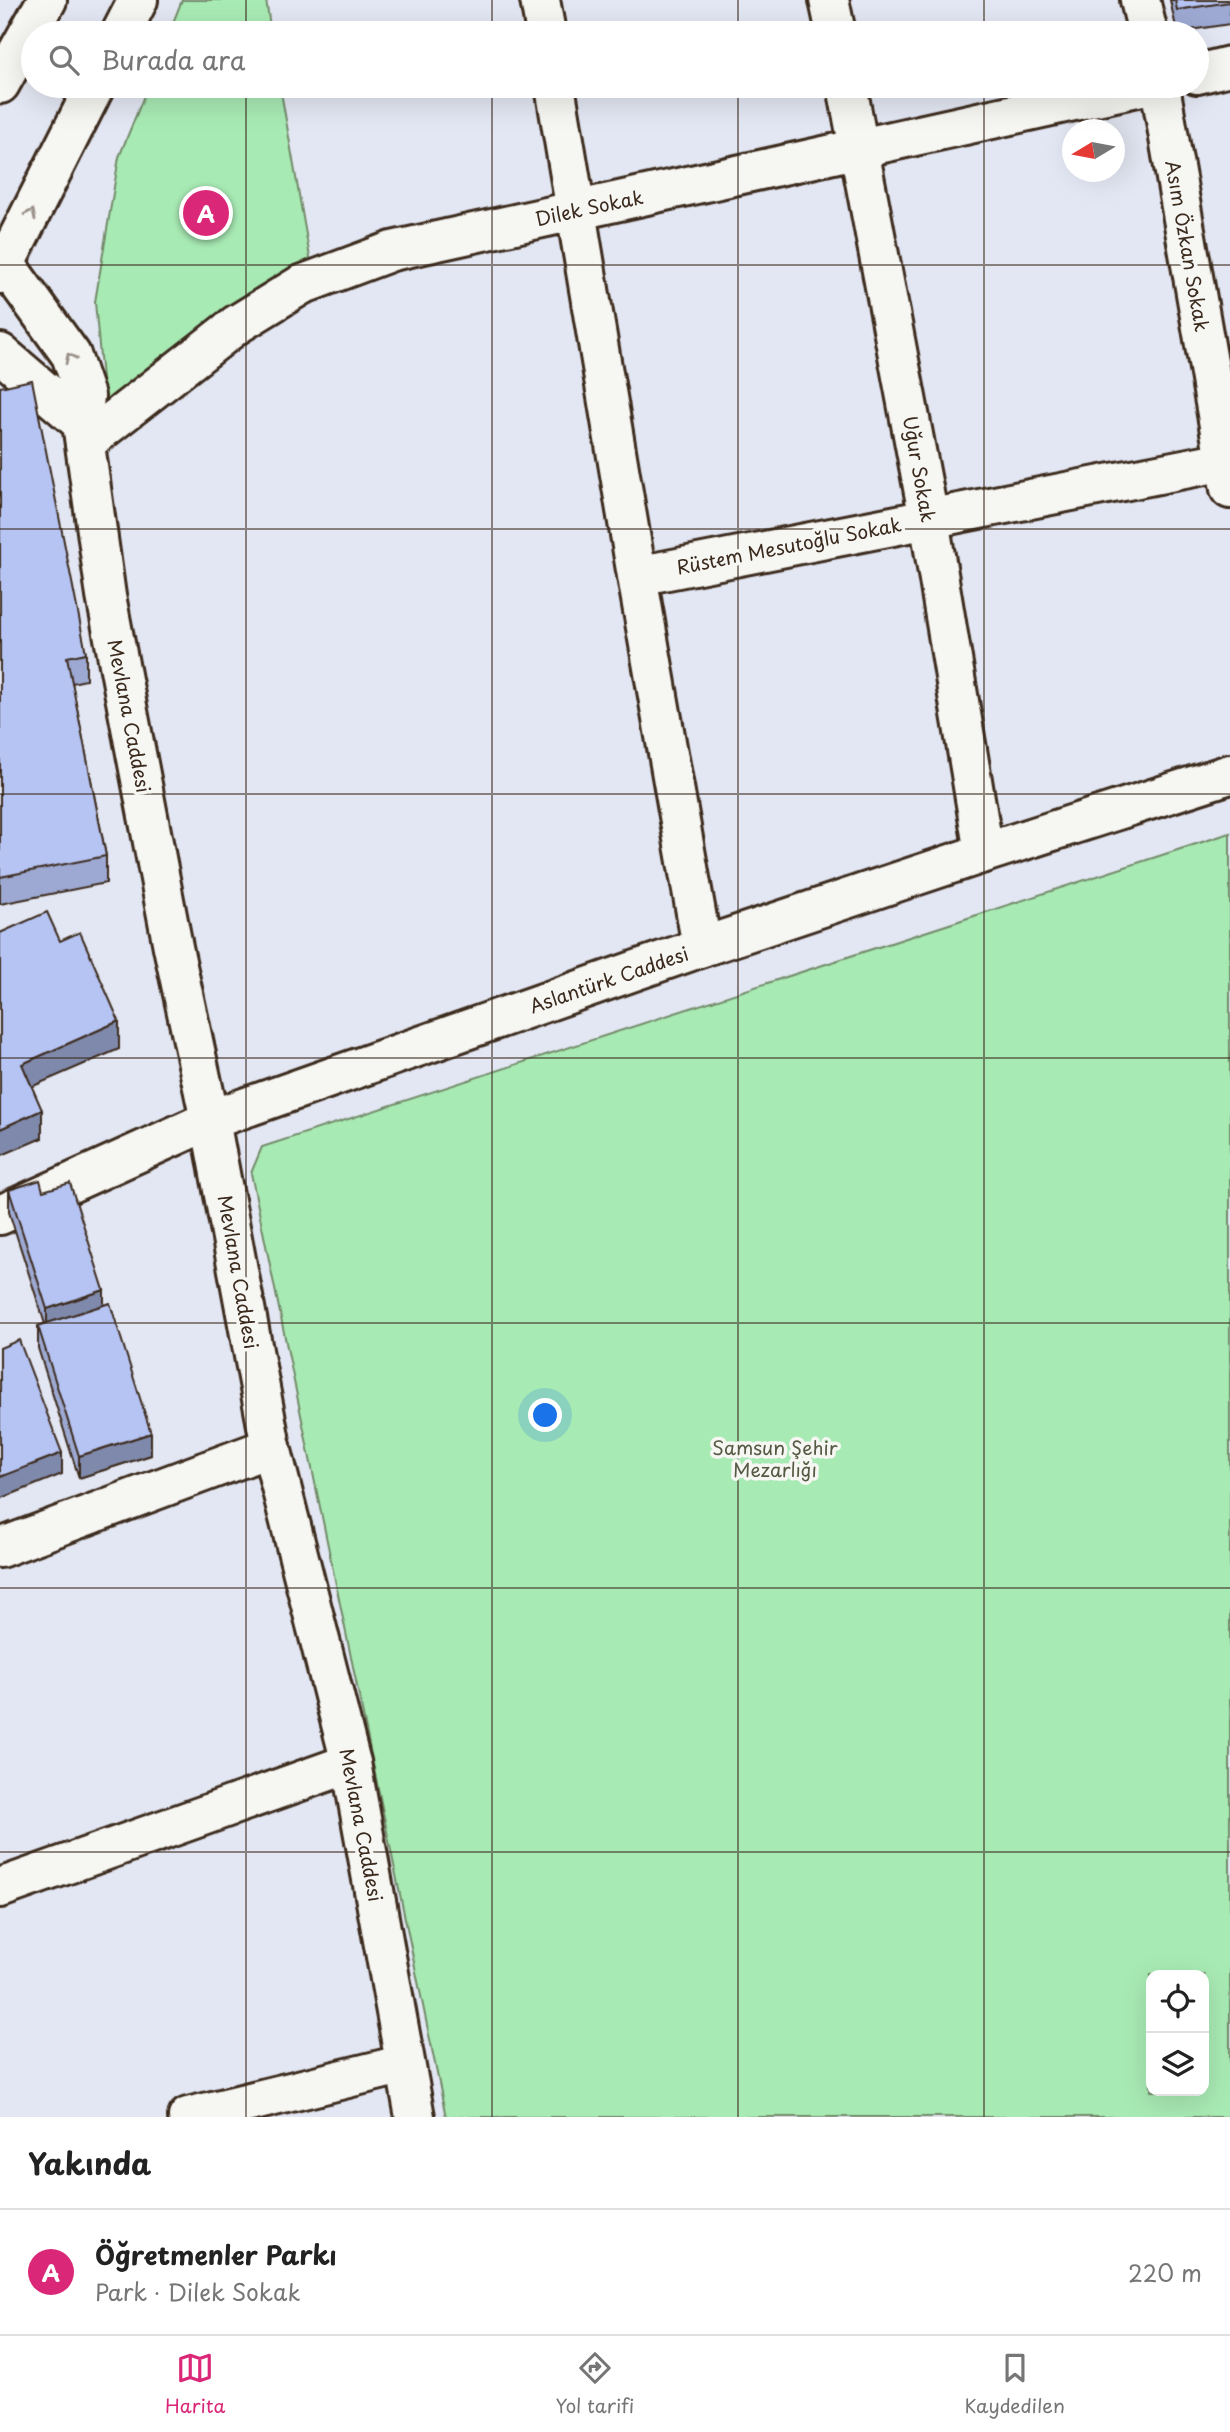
<!DOCTYPE html>
<html lang="tr">
<head>
<meta charset="utf-8">
<style>
  body { margin:0; font-family:"Playpen Sans",sans-serif; background:#f6f6f6; color:#222 }
  .controls { position:absolute; right:21px; bottom:21px; display:grid; overflow:hidden; border-radius:14px; box-shadow:0 7px 28px #0002 }
  .controls button { width:63px; height:63px; display:grid; place-items:center; padding:0; border:0; border-bottom:2px solid #e0e0e0; background:#fff; color:#222; font:35px sans-serif }
  .compass { position:absolute; left:1062px; top:119px; width:63px; height:63px; border-radius:50%; background:#fff; box-shadow:0 7px 28px #0002; rotate:260deg }
  .you { position:absolute; left:546px; top:1416px; width:24px; height:24px; margin:-18px; border:5px solid #fff; border-radius:50%; background:#1a73e8; box-shadow:0 0 0 10px #1a73e833 }
  .badge { display:grid; place-items:center; width:46px; height:46px; border-radius:50%; background:#db2777; color:#fff; font-size:23px; font-weight:700 }
  .pin { position:absolute; translate:-50% -50%; border:4px solid #fff; box-shadow:0 2px 7px #0006 }
  .list { margin:0; padding:0; list-style:none }
  h2 { display:flex; justify-content:space-between; align-items:center; height:91px; margin:0; padding:0 28px; font-size:30px }
  h2 small { font-size:23px; font-weight:400; color:#767676 }
  .list li { display:grid; grid-template-columns:46px 1fr auto; gap:21px; align-items:center; box-sizing:border-box; height:126px; padding:0 28px; border-top:2px solid #e0e0e0 }
  .list b { display:block; font-size:26px; white-space:nowrap }
  .list p { margin:0; font-size:23px; white-space:nowrap; color:#767676 }
  .list em { font-size:23px; font-style:normal; color:#767676 }
  .icon { flex:none; width:38px; height:38px; fill:none; stroke:currentColor; stroke-width:2; stroke-linecap:round; stroke-linejoin:round }
  .map { position:relative; flex:none; width:1230px; height:2117px; overflow:hidden }
  .search { position:absolute; background:#fff; box-shadow:0 7px 28px #0002; left:21px; right:21px; top:21px; height:77px; display:flex; align-items:center; gap:18px; box-sizing:border-box; padding:0 24px; border-radius:38px; color:#767676; font-size:26px }
  .sheet { height:217px; background:#fff }
  nav { display:flex; justify-content:space-around; align-items:center; box-sizing:border-box; height:98px; border-top:2px solid #e0e0e0; background:#fff; font-size:19px; color:#767676 }
  nav a { display:grid; justify-items:center; gap:4px }
  nav .on { color:#db2777 }
  .map>svg:first-child { display:block }
  .green { fill:#a8eab4; stroke:#728a69; stroke-width:2; fill-rule:evenodd }
  .lines { fill:none; stroke-linecap:round; stroke-linejoin:round }
  .minor-casing { stroke:#3b2a1e; stroke-width:44 }
  .tertiary-casing { stroke:#3b2a1e; stroke-width:44 }
  .secondary-casing { stroke:#3b2a1e; stroke-width:44 }
  .primary-casing { stroke:#3b2a1e; stroke-width:44 }
  .minor { stroke:#f6f6f2; stroke-width:38 }
  .tertiary { stroke:#f6f6f2; stroke-width:38 }
  .secondary { stroke:#f6f6f2; stroke-width:38 }
  .primary { stroke:#f6f6f2; stroke-width:38 }
  .wall { fill:#9da9d2; stroke:#3b2a1e; stroke-width:2 }
  .shaded-wall { fill:#7f89ab; stroke:#3b2a1e; stroke-width:2 }
  .building { fill:#b6c4f4; stroke:#3b2a1e; stroke-width:2 }
  .oneway { stroke:#989088 }
  .grid { fill:none; stroke:#3b2a1e; stroke-width:2; stroke-opacity:0.55 }
  .labels { text-anchor:middle; stroke-width:7; stroke-linejoin:round; paint-order:stroke }
  .street-label { font-size:19px; fill:#3b2a1e; stroke:#f6f6f2 }
  .park-label { font-size:19px; fill:#565a44; stroke:#f6f6f2 }
</style>
</head>
<body>
<div class="map">
<svg width="1230" height="2117" viewBox="0 0 1230 2117">
  <rect width="100%" height="100%" fill="#e3e7f3"/>
  <filter id="ink" filterUnits="userSpaceOnUse"><feTurbulence type="fractalNoise" baseFrequency=".0143" numOctaves="2"/><feDisplacementMap in="SourceGraphic" scale="14" xChannelSelector="R" yChannelSelector="G"/><feConvolveMatrix kernelMatrix="1 2 1 2 8 2 1 2 1" color-interpolation-filters="sRGB"/></filter>
  <g filter="url(#ink)">
    <path class="green" d="M182,0H266L271,33H169Z
      M148,86H280L312,269L105,411L95,302L119,157Z
      M1230,833V2117H446L251,1173L262,1147ZM1204,1975V2091H1151V1975Z"/>
    <g class="lines">
      <g class="minor-casing">
        <path id="minor" d="M540,0L546,33
          M829,0L836,33
          M1140,0L1148,33
          M1197,74L1230,66
          M555,86L637,576L702,947
          M847,86L929,519L984,853
          M1160,86L1230,489
          M85,443L236,325L301,285L392,251L1142,86
          M637,576L1230,460
          M0,1548L271,1447
          M0,1888L351,1763
          M188,2117L405,2064"/>
      </g>
      <g class="tertiary-casing">
        <path id="tertiary" d="M0,1215L210,1120L702,947L984,853L1230,774"/>
      </g>
      <g class="secondary-casing">
        <path id="secondary" d="M6,265L71,355L85,396L82,423L106,596L173,947L210,1120L271,1447L351,1763L415,2117
          M0,353L82,423"/>
      </g>
      <g class="primary-casing">
        <path id="primary" d="M121,33L138,0
          M0,84L47,0
          M0,274L95,86"/>
      </g>
      <use href="#minor" class="minor"/>
      <use href="#tertiary" class="tertiary"/>
      <use href="#secondary" class="secondary"/>
      <use href="#primary" class="primary"/>
    </g>
    <path class="wall" d="M1170,0H1230V24L1177,32Z
      M0,387L86,653V680L72,683L106,856V883L0,904Z
      M9,1190L43,1191L104,1305L151,1455L79,1478L38,1348V1326L45,1324L9,1212Z"/>
    <path class="shaded-wall" d="M119,1021V1049L22,1091V1064Z
      M42,1110V1138L0,1156V1129Z
      M104,1290V1312L47,1330V1309Z
      M151,1433V1455L79,1478V1456Z
      M62,1453V1474L0,1499V1477Z"/>
    <path class="building" d="M1175,0H1230V2L1177,10Z
      M32,380L86,653L67,657L106,856L0,877V387Z
      M47,912L60,941L80,932L119,1021L22,1064L42,1110L0,1129V933Z
      M40,1180L43,1191L70,1183L104,1290L47,1309L9,1190Z
      M110,1303L151,1433L79,1456L38,1326Z
      M19,1340L62,1453L0,1477V1348Z"/>
    <defs><path id="oneway-chevron" d="M-2-3.5L2.5 0L-2 3.5" fill="none" stroke-width="1.6" stroke-linecap="round" stroke-linejoin="round" transform="scale(1.75)"/></defs>
    <g class="oneway">
      <use href="#oneway-chevron" transform="translate(31 214) rotate(-64)"/>
      <use href="#oneway-chevron" transform="translate(70 358) rotate(-116)"/>
    </g>
  </g>
  <path class="grid" d="M246,0V33M492,0V33M738,0V33M984,0V33M246,86V2117M492,86V2117M738,86V2117M984,86V2117M0,265H1230M0,529H1230M0,794H1230M0,1058H1230M0,1323H1230M0,1588H1230M0,1852H1230"/>
  <g class="labels">
    <g class="street-label">
      <text transform="translate(589 208) rotate(-12)" y="7">Dilek Sokak</text>
      <text transform="translate(1187 246) rotate(80)" y="7">Asım Özkan Sokak</text>
      <text transform="translate(919 469) rotate(80)" y="7">Uğur Sokak</text>
      <text transform="translate(789 546) rotate(-11)" y="7">Rüstem Mesutoğlu Sokak</text>
      <text transform="translate(129 716) rotate(79)" y="7">Mevlana Caddesi</text>
      <text transform="translate(609 980) rotate(-19)" y="7">Aslantürk Caddesi</text>
      <text transform="translate(238 1272) rotate(80)" y="7">Mevlana Caddesi</text>
      <text transform="translate(361 1825) rotate(79)" y="7">Mevlana Caddesi</text>
    </g>
    <g class="park-label">
      <text x="775" y="1455">Samsun Şehir<tspan x="775" dy="22">Mezarlığı</tspan></text>
    </g>
  </g>
</svg>
<div class="controls">
<button><svg class="icon" aria-label="locate" viewBox="0 0 24 24"><circle cx="12" cy="12" r="6"/><path d="M12 2v4M12 18v4M2 12h4M18 12h4"/></svg></button>
<button><svg class="icon" aria-label="layers" viewBox="0 0 24 24"><path d="M12 4l9 5-9 5-9-5zM3 14l9 5 9-5"/></svg></button>
</div>
<svg class="compass" viewBox="-18 -18 36 36"><path d="M0-13l5 13h-10z" fill="#e53935"/><path d="M0 13l5-13h-10z" fill="#767676"/></svg>
<div class="you"></div>
<div class="pin badge" style="left:206px;top:213px">A</div>
<div class="search"><svg class="icon" aria-label="search" viewBox="0 0 24 24"><circle cx="10" cy="10" r="6"/><path d="M15 15l6 6"/></svg>Burada ara</div>
</div>
<section class="sheet">
<h2>Yakında<small></small></h2>
<ul class="list">
<li><span class="badge">A</span><div><b>Öğretmenler Parkı</b><p>Park · Dilek Sokak</p></div><em>220 m</em></li>
</ul>
</section>
<nav>
<a class="on"><svg class="icon" aria-label="map" viewBox="0 0 24 24"><path d="M3 6l6-2 6 2 6-2v14l-6 2-6-2-6 2zM9 4v14M15 6v14"/></svg>Harita</a>
<a><svg class="icon" aria-label="directions" viewBox="0 0 24 24"><path d="M12 3l9 9-9 9-9-9zM9 14v-3h6M13 9l2 2-2 2"/></svg>Yol tarifi</a>
<a><svg class="icon" aria-label="saved" viewBox="0 0 24 24"><path d="M7 4h10v16l-5-4-5 4z"/></svg>Kaydedilen</a>
</nav>
</body>
</html>
